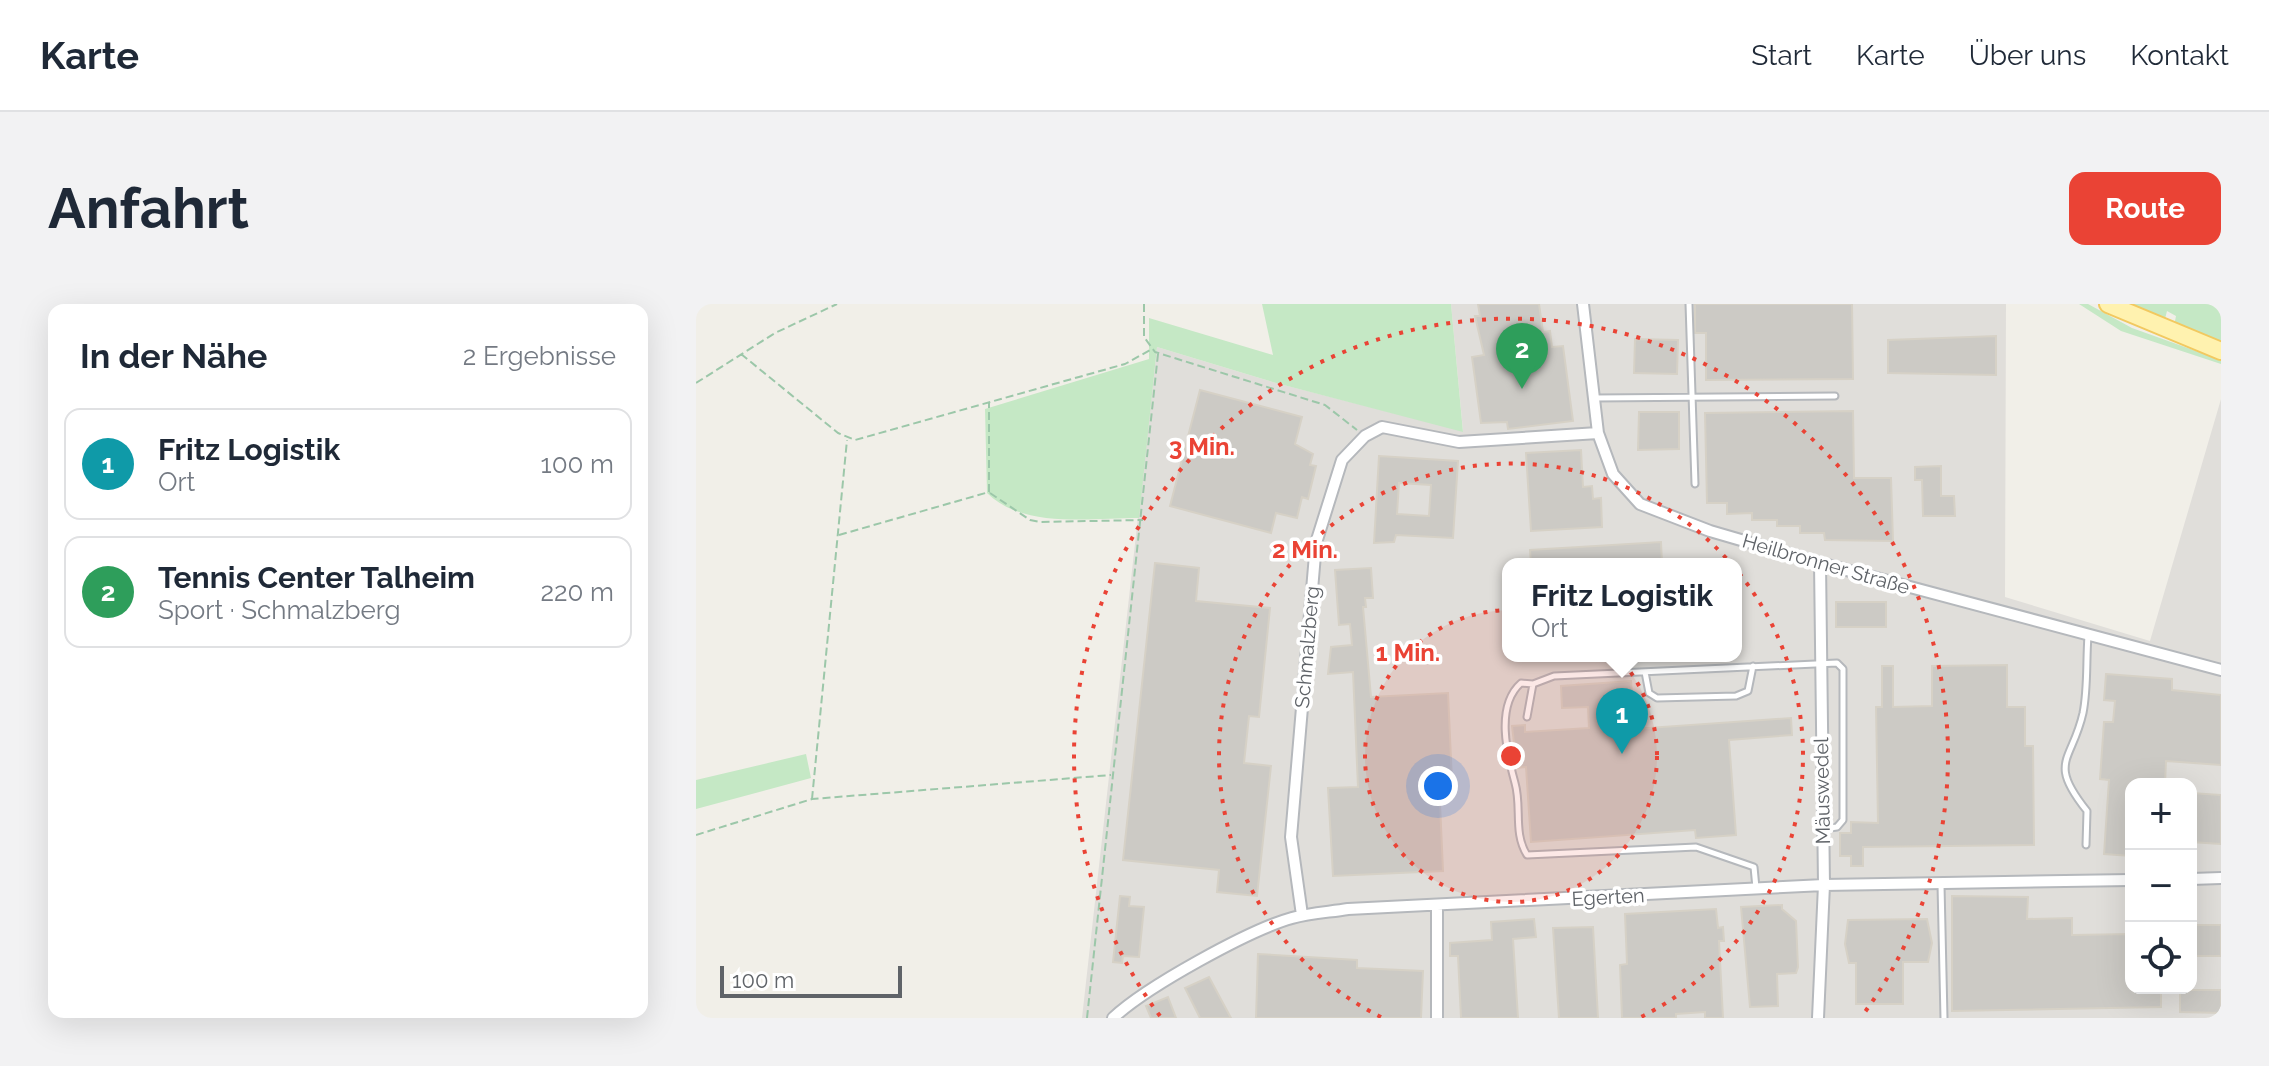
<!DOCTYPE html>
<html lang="de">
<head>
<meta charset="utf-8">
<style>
  body { margin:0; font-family:Raleway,sans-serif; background:#f2f2f3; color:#1f2937 }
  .controls { position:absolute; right:24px; bottom:24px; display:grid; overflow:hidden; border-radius:16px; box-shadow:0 8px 32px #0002 }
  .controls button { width:72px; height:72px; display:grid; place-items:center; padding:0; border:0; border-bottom:2px solid #e0e1e3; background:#fff; color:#1f2937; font:40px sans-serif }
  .scale { position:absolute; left:24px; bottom:20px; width:182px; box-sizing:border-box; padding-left:8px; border:4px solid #5f6368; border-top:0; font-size:22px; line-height:28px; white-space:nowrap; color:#5f6368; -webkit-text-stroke:6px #fff; paint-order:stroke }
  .you { position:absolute; left:742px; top:482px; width:28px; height:28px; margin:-20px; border:6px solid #fff; border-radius:50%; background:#1a73e8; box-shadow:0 0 0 12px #1a73e833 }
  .badge { display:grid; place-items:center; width:52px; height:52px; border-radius:50%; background:#ea4335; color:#fff; font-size:26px; font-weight:700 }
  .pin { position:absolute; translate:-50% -66px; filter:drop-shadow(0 2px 4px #0008) }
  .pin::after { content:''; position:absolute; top:42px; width:28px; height:24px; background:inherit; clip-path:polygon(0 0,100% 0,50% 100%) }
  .popup { position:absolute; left:806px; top:254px; width:240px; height:104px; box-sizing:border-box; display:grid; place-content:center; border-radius:16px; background:#fff; filter:drop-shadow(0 2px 6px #0005); font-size:26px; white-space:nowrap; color:#747a83 }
  .popup b { font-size:30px; color:#1f2937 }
  .popup::after { content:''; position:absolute; left:50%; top:100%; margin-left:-16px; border:16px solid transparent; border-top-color:#fff }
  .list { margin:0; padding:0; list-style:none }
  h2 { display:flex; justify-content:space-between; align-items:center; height:104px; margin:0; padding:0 32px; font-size:34px }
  h2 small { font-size:26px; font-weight:400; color:#747a83 }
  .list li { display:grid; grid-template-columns:52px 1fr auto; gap:24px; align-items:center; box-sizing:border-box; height:112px; margin:0 16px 16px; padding:0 16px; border:2px solid #e0e1e3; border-radius:16px }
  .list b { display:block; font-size:30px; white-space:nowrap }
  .list p { margin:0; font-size:26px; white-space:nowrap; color:#747a83 }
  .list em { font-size:26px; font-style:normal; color:#747a83 }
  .icon { flex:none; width:44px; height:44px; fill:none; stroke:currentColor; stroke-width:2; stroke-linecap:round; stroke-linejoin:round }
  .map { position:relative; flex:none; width:1525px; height:714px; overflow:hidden; border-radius:16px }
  header { display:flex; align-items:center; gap:48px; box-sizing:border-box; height:112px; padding:0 40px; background:#fff; border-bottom:2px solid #e0e1e3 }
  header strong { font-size:38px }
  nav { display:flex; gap:44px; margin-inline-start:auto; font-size:28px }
  .intro { display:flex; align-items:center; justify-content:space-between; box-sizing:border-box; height:192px; padding:0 48px }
  h1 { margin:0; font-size:56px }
  .button { padding:20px 36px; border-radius:16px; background:#ea4335; color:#fff; font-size:28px; font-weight:700 }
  main { display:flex; gap:48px; padding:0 48px }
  aside { flex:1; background:#fff; border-radius:16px; box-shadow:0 8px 32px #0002 }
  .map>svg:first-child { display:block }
  .industrial { fill:#e0deda; fill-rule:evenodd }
  .green { fill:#c5e8c5 }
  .building { fill:#cccac5; stroke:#d6d1c6; stroke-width:2; fill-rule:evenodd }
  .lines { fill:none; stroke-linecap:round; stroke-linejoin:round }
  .lane-casing { stroke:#b5b8bc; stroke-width:9 }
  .street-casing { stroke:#b5b8bc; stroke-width:14 }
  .primary-casing { stroke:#f2c960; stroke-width:20 }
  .path { stroke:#9cc7a9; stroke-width:2; stroke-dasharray:8 4; stroke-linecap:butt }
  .lane { stroke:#fff; stroke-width:5 }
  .street { stroke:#fff; stroke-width:10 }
  .primary { stroke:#fff2af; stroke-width:16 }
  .ring { fill:none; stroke:#ea4335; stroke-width:4; stroke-dasharray:4 8 }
  .labels { text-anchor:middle; stroke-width:7; stroke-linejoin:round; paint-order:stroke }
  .street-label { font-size:20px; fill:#5f6368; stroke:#fff }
  .centre { fill:#ea4335; stroke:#fff; stroke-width:4 }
  .ring-label { font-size:24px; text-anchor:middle; font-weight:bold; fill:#ea4335; stroke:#fff; stroke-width:7; stroke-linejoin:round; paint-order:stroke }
</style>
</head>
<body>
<header>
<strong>Karte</strong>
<nav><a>Start</a><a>Karte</a><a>Über uns</a><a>Kontakt</a></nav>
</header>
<div class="intro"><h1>Anfahrt</h1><a class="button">Route</a></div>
<main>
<aside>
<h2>In der Nähe<small>2 Ergebnisse</small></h2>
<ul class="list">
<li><span class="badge" style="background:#0f9aa8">1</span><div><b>Fritz Logistik</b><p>Ort</p></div><em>100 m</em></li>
<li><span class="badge" style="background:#2e9e5b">2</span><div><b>Tennis Center Talheim</b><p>Sport · Schmalzberg</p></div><em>220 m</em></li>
</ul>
</aside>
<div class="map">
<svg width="1525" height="714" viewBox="0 0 1525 714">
  <rect width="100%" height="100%" fill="#f1efe8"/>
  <path class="industrial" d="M755,0H1310L1309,293L1454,337L1525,95V714H386L461,43L580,79L767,127ZM812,260H1040V352H812ZM1435,480H1495V684H1435Z"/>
  <path class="green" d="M566,0H755L767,128L580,79L461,43L443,214C395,214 327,225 291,189L289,105L453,55V14L577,51Z
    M1383,0H1392L1436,24L1525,56V60L1425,27Z
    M1426,0H1525V39L1478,22L1480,12L1471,7L1468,19Z
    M110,450L115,474L0,505V476Z"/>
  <path class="building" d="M782,0H843L847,28L854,27L856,43L867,42L877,117L812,125L811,118L785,119L776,53L788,51L779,12H784Z
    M999,0H1156L1157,75L1010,76V29H999Z
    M1300,32V71L1192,69V36Z
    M939,35L982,36L981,70L938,69Z
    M504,86L606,113L599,140L617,150L614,161L620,162L612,195L606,193L601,214L580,209L575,229L474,202Z
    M1157,107L1158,174H1195L1197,237L1129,236L1128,229H1104V222H1081V216H1056V209L1031,210V199H1011L1009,109Z
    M943,108H983V145L942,146Z
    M885,146L887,183L896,182L897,195L905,194L906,223L835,227L830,149Z
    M683,152L762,157L757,234L700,231L698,238L678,239ZM703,179L735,181L733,212L701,210Z
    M1245,162V192H1258L1259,212H1227L1226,176H1219V163Z
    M965,238L966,260H835L834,246Z
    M459,259L503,264L500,297L574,304L563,413L553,412L548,459L575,462L561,592L521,588L523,566L427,556Z
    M675,264L677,294H669L670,303H667L675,393L752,389L756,477H743L747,567L637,572L632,484L662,483L657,368L632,370L635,343L656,341L654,320L643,321L639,266Z
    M1140,298H1190V323H1140Z
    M1311,361V403H1329V442H1337L1338,541L1167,543V562H1155V552H1144V529H1155V518L1182,519L1180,403H1186V362H1197V403L1236,402V362Z
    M1410,370L1476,375V386L1525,391V461L1470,457L1469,480H1435V552L1408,550L1413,476L1404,475L1408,418H1417L1419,397L1408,396Z
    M935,377L938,425L1095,414L1096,431L1033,436L1040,531L1000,534L999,526L835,538L830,463L821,464L816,422L829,421V428L893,424L892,403L866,404L865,382Z
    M1495,489L1525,491V540L1495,538Z
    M424,592L434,593L433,602L448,603L443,653L427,652L426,659L417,658Z
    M1256,592L1332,593L1331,615L1376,614V631L1435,630V684H1465V703L1256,707Z
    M1086,601V605L1100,617L1102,663L1100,669L1081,670L1082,702L1054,703L1045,603Z
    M1020,605L1022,624L1027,623L1028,637H1023L1027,714H1009V708L980,710V714H926L924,661L931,660L929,610Z
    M838,615L840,633L817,635L822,714H765L762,652H754V639L796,636L795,618Z
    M1231,615L1236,639L1232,658H1207V700H1160V659H1153L1149,640L1152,616Z
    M1495,621H1525V652H1495Z
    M897,623L902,714H863L857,624Z
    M562,650L661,656V664L727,667L725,714H560Z
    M513,673L535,714H504L489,684Z
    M1484,686H1525V709L1484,708Z
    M472,693L480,714H455L450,702Z"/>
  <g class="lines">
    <g class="lane-casing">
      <path id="lane" d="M993,0L999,180
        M899,94L1139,92
        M949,368L953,389L961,394L1040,392L1052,387L1057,362
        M837,380L825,379C799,402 811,450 819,479C826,503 817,529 831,551L1000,543L1058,563L1060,584
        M831,413L837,380L858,372L1141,359L1147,365V516L1141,523L1127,525
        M1390,541L1391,507C1351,457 1376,458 1387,409C1392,384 1390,357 1392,332
        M1245,581L1248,714"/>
    </g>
    <g class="street-casing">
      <path id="street" d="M887,0L902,129L917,170L944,200L1014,227L1124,259L1525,366
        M1495,575L1525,574
        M741,602V714
        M606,611L595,533L620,239L646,156L669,132L686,123L763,138L902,129
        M417,714C450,683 553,626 596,614C614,609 634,608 652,605L1128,581L1435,576
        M1122,714L1128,581L1124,259"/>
    </g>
    <g class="primary-casing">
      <path id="primary" d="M1412,0L1525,47"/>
    </g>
    <path class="path" d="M448,0V33L459,48L629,101L661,126
      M45,50L142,129L159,136L429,60L456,45
      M0,79L79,29L141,0
      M294,189L334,216L344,218L447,216
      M143,231L293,188V98
      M116,495L151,136
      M0,531L116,495L415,471
      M391,714L462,50"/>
    <use href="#lane" class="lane"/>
    <use href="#street" class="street"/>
    <use href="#primary" class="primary"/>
  </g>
  <circle cx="815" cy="452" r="146" fill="#ea4335" fill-opacity=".12"/>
  <g class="ring">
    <circle cx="815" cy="452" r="146"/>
    <path d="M685 713A292 292 0 1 1 945 713"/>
    <path d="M464 712A437 437 0 1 1 1166 712"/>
  </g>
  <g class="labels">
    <g class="street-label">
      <text transform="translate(1130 260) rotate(16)" y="7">Heilbronner Straße</text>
      <text transform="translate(611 343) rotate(-85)" y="7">Schmalzberg</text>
      <text transform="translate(1126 487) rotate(-91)" y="7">Mäuswedel</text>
      <text transform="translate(912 593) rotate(-3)" y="7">Egerten</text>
    </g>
  </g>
  <circle cx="815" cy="452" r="12" class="centre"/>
  <g class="ring-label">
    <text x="506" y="151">3 Min.</text>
    <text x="609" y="254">2 Min.</text>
    <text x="712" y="357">1 Min.</text>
  </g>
</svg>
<div class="controls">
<button>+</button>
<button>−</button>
<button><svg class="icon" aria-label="locate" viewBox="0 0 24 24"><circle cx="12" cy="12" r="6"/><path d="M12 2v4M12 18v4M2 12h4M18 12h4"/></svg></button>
</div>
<div class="scale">100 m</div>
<div class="you"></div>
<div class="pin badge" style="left:926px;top:450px;background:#0f9aa8">1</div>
<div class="popup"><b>Fritz Logistik</b>Ort</div>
<div class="pin badge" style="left:826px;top:85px;background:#2e9e5b">2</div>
</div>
</main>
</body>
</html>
